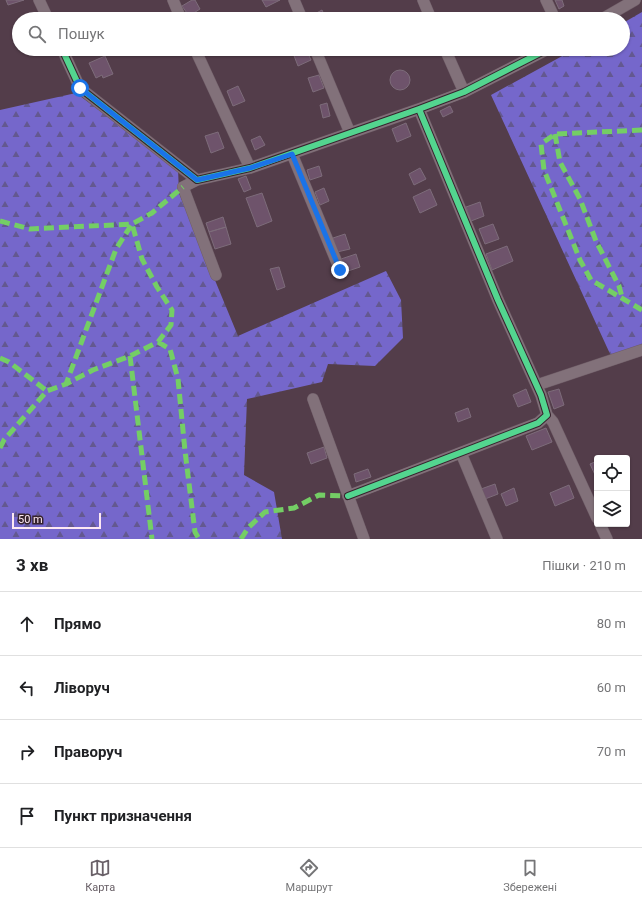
<!DOCTYPE html>
<html lang="uk">
<head>
<meta charset="utf-8">
<style>
  body { margin:0; font-family:Roboto,sans-serif; background:#f6f6f6; color:#202124 }
  .controls { position:absolute; right:12px; bottom:12px; display:grid; overflow:hidden; border-radius:4px; box-shadow:0 1px 3px #0004 }
  .controls button { width:36px; height:36px; display:grid; place-items:center; padding:0; border:0; border-bottom:1px solid #e0e0e0; background:#fff; color:#202124; font:20px sans-serif }
  .scale { position:absolute; left:12px; bottom:10px; width:89px; box-sizing:border-box; padding-left:4px; border:2px solid #fde8f3; border-top:0; font-size:11px; line-height:14px; white-space:nowrap; color:#fde8f3; -webkit-text-stroke:3px #36232d; paint-order:stroke }
  .stop { position:absolute; width:12px; height:12px; margin:-9px; border:3px solid #1a73e8; border-radius:50%; background:#fff }
  .stop.end { background:#1a73e8; border-color:#fff; box-shadow:0 1px 4px #0008 }
  .list { margin:0; padding:0; list-style:none }
  h2 { display:flex; justify-content:space-between; align-items:center; height:52px; margin:0; padding:0 16px; font-size:17px }
  h2 small { font-size:13px; font-weight:400; color:#757577 }
  .list li { display:grid; grid-template-columns:26px 1fr auto; gap:12px; align-items:center; box-sizing:border-box; height:64px; padding:0 16px; border-top:1px solid #e0e0e0 }
  .list b { display:block; font-size:15px; white-space:nowrap }
  .list em { font-size:13px; font-style:normal; color:#757577 }
  .icon { flex:none; width:22px; height:22px; fill:none; stroke:currentColor; stroke-width:2; stroke-linecap:round; stroke-linejoin:round }
  .map { position:relative; flex:none; width:642px; height:539px; overflow:hidden }
  .search { position:absolute; background:#fff; box-shadow:0 1px 3px #0004; left:12px; right:12px; top:12px; height:44px; display:flex; align-items:center; gap:10px; box-sizing:border-box; padding:0 14px; border-radius:22px; color:#757577; font-size:15px }
  .sheet { height:308px; background:#fff }
  nav { display:flex; justify-content:space-around; align-items:center; box-sizing:border-box; height:56px; border-top:1px solid #e0e0e0; background:#fff; font-size:11px; color:#757577 }
  nav a { display:grid; justify-items:center; gap:2px }
  nav .on { color:#696067 }
  .map>svg:first-child { display:block }
  .forest { fill:url(#forest-firs) }
  .building { fill:#6e536b; stroke:#7d6c7a }
  .lines { fill:none; stroke-linecap:round; stroke-linejoin:round }
  .minor-casing { stroke:#6f5d67; stroke-width:12 }
  .minor { stroke:#82717a; stroke-width:11 }
  .quiet { stroke:#74ce65; stroke-width:5; stroke-dasharray:10 5; stroke-linecap:butt }
  .cycleway-casing { stroke:#36232d; stroke-width:8 }
  .cycleway { stroke:#53d58f; stroke-width:6 }
  .route { stroke:#1a73e8; stroke-width:5 }
</style>
</head>
<body>
<div class="map">
<svg width="642" height="539" viewBox="0 0 642 539">
  <defs>
    <pattern id="forest-firs" width="22" height="20" patternUnits="userSpaceOnUse"><rect width="22" height="20" fill="#7567cb"/><path d="M5 1l3.5 6h-7zM16 11l3.5 6h-7z" fill="#635890"/></pattern>
  </defs>
  <rect width="100%" height="100%" fill="#533d4a"/>
  <path class="forest" d="M642,12V346L611,356L491,95L575,49H623V23Z
    M76,93L178,169L179,193L238,336L386,271L401,300L403,338L375,366L328,364L322,382L247,399L244,475L274,492L282,539H0V110Z"/>
  <path class="building" d="M6,0H24L8,5Z
    M192,0H195L200,9L189,16L182,6Z
    M262,0H280L266,7Z
    M555,0H562L564,6L559,9Z
    M322,10L326,19H310L309,17Z
    M302,49H306L311,60L298,66L293,53Z
    M105,56L113,74L103,78L102,75L96,78L89,63Z
    M390 80a10 10 0 1 1 20 0a10 10 0 1 1-20 0Z
    M319,75L324,88L313,92L308,78Z
    M238,86L245,101L233,106L227,91Z
    M327,103L330,116L323,118L320,105Z
    M450,106L453,112L443,117L440,111Z
    M406,123L411,136L397,142L392,129Z
    M218,132L224,148L211,153L205,136Z
    M260,136L265,145L255,150L251,140Z
    M319,166L322,176L310,180L307,170Z
    M420,168L426,179L414,185L409,174Z
    M246,176L251,189L244,192L238,179Z
    M324,188L329,201L320,205L315,192Z
    M430,189L437,205L420,213L413,197Z
    M262,193L272,221L257,227L246,198Z
    M480,202L484,216L471,221L466,207Z
    M223,217L226,227L209,232L206,223Z
    M493,224L499,239L485,244L479,229Z
    M226,227L231,244L215,249L209,232Z
    M345,234L350,249L337,252L333,238Z
    M507,246L513,261L492,270L486,254Z
    M356,254L360,267L345,272L341,259Z
    M279,267L285,287L277,290L270,269Z
    M526,389L531,402L518,407L513,395Z
    M559,389L564,405L554,409L548,392Z
    M468,408L471,417L458,422L455,413Z
    M546,428L552,442L532,450L526,436Z
    M324,447L327,458L311,464L307,453Z
    M597,461V476L596,477L590,464Z
    M368,469L371,477L356,482L354,474Z
    M495,484L498,494L485,499L481,489Z
    M569,485L574,498L555,506L550,493Z
    M514,488L518,501L506,506L501,494Z"/>
  <g class="lines">
    <g class="minor-casing">
      <path id="minor" d="M39,0L48,19
        M173,0L181,19
        M294,0L302,19
        M423,0L431,19
        M546,0L555,19
        M602,19L635,0
        M62,49L80,88L197,180L250,168L419,109L464,92L548,49
        M195,49L250,168
        M315,49L350,133
        M445,49L464,92
        M292,154L340,270
        M197,180L183,187L216,275
        M537,385L642,350
        M313,399L364,539
        M547,415L553,422L597,518
        M461,453L497,539
        M348,496L538,423L547,415L541,395L498,300L419,109
        M600,524L607,539"/>
    </g>
    <use href="#minor" class="minor"/>
    <path class="quiet" d="M642,130L555,134L541,144L544,170L580,260L591,280L642,310
      M555,134L560,162L580,199L596,241L619,286L622,297
      M0,221L30,229L132,224L116,249L66,384
      M158,342L170,349L178,379L185,451L195,532L199,539
      M130,356L152,539
      M0,358L9,362L47,391
      M0,448L4,440L47,391L66,384L93,370L130,356L158,342L171,325L172,310L157,287L142,259L132,224L152,213L183,187
      M241,539L248,528L265,512L294,508L319,495L348,496"/>
    <g class="cycleway-casing">
      <path id="cycleway" d="M62,49L80,88L197,180L250,168L419,109L464,92L548,49
        M348,496L538,423L547,415L541,395L498,300L419,109"/>
    </g>
    <use href="#cycleway" class="cycleway"/>
  </g>
  <g class="lines">
    <path class="route" d="M80,88L197,180L250,168L292,154L340,270"/>
  </g>
</svg>
<div class="controls">
<button><svg class="icon" aria-label="locate" viewBox="0 0 24 24"><circle cx="12" cy="12" r="6"/><path d="M12 2v4M12 18v4M2 12h4M18 12h4"/></svg></button>
<button><svg class="icon" aria-label="layers" viewBox="0 0 24 24"><path d="M12 4l9 5-9 5-9-5zM3 14l9 5 9-5"/></svg></button>
</div>
<div class="scale">50 m</div>
<div class="stop" style="left:80px;top:88px"></div>
<div class="stop end" style="left:340px;top:270px"></div>
<div class="search"><svg class="icon" aria-label="search" viewBox="0 0 24 24"><circle cx="10" cy="10" r="6"/><path d="M15 15l6 6"/></svg>Пошук</div>
</div>
<section class="sheet">
<h2>3 хв<small>Пішки · 210 m</small></h2>
<ul class="list">
<li><svg class="icon" aria-label="ahead" viewBox="0 0 24 24"><path d="M12 20V5M6 11l6-6 6 6"/></svg><div><b>Прямо</b></div><em>80 m</em></li>
<li><svg class="icon" aria-label="left" viewBox="0 0 24 24"><path d="M17 20v-9H6M10 6l-5 5 5 5"/></svg><div><b>Ліворуч</b></div><em>60 m</em></li>
<li><svg class="icon" aria-label="right" viewBox="0 0 24 24"><path d="M7 20v-9h11M14 6l5 5-5 5"/></svg><div><b>Праворуч</b></div><em>70 m</em></li>
<li><svg class="icon" aria-label="arrive" viewBox="0 0 24 24"><path d="M6 21V4h12l-3 4 3 4H6"/></svg><div><b>Пункт призначення</b></div></li>
</ul>
</section>
<nav>
<a class="on"><svg class="icon" aria-label="map" viewBox="0 0 24 24"><path d="M3 6l6-2 6 2 6-2v14l-6 2-6-2-6 2zM9 4v14M15 6v14"/></svg>Карта</a>
<a><svg class="icon" aria-label="directions" viewBox="0 0 24 24"><path d="M12 3l9 9-9 9-9-9zM9 14v-3h6M13 9l2 2-2 2"/></svg>Маршрут</a>
<a><svg class="icon" aria-label="saved" viewBox="0 0 24 24"><path d="M7 4h10v16l-5-4-5 4z"/></svg>Збережені</a>
</nav>
</body>
</html>
